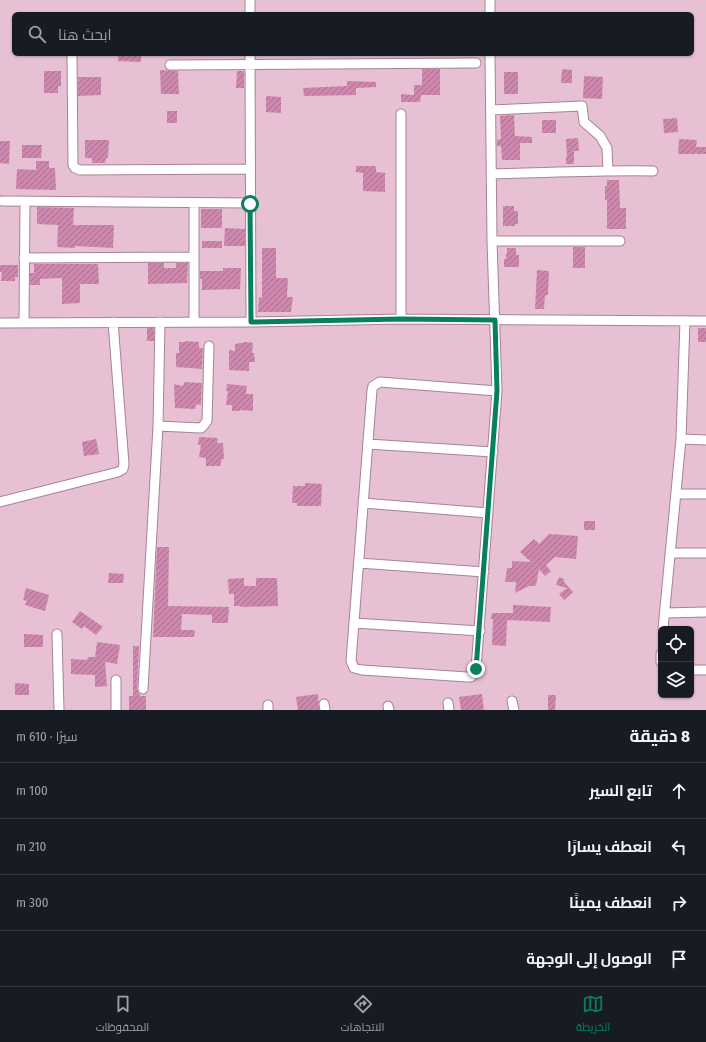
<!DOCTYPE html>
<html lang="ar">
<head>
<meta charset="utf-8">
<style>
  body { margin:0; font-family:"Fira Sans Condensed",Cairo,sans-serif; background:#242831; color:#f1f3f6; direction:rtl }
  .controls { position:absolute; right:12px; bottom:12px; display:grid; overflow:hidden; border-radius:6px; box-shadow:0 1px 3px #0004 }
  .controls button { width:36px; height:36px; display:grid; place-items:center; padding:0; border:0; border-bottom:1px solid #363941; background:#171b24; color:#f1f3f6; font:20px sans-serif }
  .stop { position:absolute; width:12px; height:12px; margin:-9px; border:3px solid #08805f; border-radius:50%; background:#fff }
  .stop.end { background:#08805f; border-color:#fff; box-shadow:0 1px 4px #0008 }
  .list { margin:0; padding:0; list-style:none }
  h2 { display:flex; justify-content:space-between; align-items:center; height:52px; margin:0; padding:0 16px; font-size:17px }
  h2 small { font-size:13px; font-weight:400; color:#9ea1a6 }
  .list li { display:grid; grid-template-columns:26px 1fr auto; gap:12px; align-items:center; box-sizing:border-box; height:56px; padding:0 16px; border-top:1px solid #363941 }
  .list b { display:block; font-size:15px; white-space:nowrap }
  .list em { font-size:13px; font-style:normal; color:#9ea1a6 }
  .icon { flex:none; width:22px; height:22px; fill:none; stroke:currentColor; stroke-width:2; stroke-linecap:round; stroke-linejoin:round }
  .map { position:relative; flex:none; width:706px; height:710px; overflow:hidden; direction:ltr }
  .search { position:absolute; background:#171b24; box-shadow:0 1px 3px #0004; left:12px; right:12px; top:12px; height:44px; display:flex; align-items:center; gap:10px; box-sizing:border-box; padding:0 14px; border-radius:6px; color:#9ea1a6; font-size:15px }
  .sheet { height:276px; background:#171b24 }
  nav { display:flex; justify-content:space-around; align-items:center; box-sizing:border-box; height:56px; border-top:1px solid #363941; background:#171b24; font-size:11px; color:#9ea1a6 }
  nav a { display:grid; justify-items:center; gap:2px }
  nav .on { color:#08805f }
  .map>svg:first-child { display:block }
  .building { fill:url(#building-hatch) }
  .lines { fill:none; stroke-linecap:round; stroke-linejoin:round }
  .minor-casing { stroke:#a78395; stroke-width:11 }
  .minor { stroke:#fff; stroke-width:9 }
  .route { stroke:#08805f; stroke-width:5 }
</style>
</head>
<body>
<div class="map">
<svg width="706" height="710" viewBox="0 0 706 710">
  <defs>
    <pattern id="building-hatch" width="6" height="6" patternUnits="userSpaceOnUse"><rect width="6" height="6" fill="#cd88ad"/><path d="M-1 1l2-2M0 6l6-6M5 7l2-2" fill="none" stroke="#a76f8d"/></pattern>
  </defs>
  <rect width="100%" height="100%" fill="#e7c0d4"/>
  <path class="building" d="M118,54H141V62L118,61Z
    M422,69H440V95H421L420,102H401V94L414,95V85H422Z
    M562,69L572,70V83H561Z
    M160,70L178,71L179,94H161Z
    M44,71H61V86H58V93H44Z
    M237,71H244V88H236Z
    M504,72H518V94H504Z
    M584,76L603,77L602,99L583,98Z
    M78,77H101V95L78,96Z
    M347,81L376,82V87L356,88V95L304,96L303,88L347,86Z
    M266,96L281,97V113L266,112Z
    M167,111H177V123H167Z
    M514,115L515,136L532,137V143H520V160H502L501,146H497V140L501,139L500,116Z
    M677,118L678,132L664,133L663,119Z
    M542,120H556V133H542Z
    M578,138L579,151H574V164H566V157H567L566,139Z
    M679,139L697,140L696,147H706V154H678Z
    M85,140H109L108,158H106L105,163H92V158H85Z
    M0,141H10L9,164L0,163Z
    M22,145H42L41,158H22Z
    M36,161H49V168H55L56,190L16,189L17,169L36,170Z
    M356,166H376V172L385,173V192L363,191V173L356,172Z
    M607,180H619L620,208H626V229H607V200H605V186H607Z
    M503,206H514V211H518V224H515V226H503Z
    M37,207L74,208L73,225H114L113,248L75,246V248L57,247L58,225L37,224Z
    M201,209H222V228H201Z
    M225,228L245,229V246H224Z
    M202,241H222V248H202Z
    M573,247H585V268H573Z
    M262,248H276V278H288L287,297H293L291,312H258L259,297L262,298Z
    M507,248H516V255H519V267H504V259H506V254H507Z
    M148,263H164V268H176V263H188L187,283L148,284Z
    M34,264H98L99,284H80V303L62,304V278L40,279V285H30V273H34Z
    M0,265H18V277H15V281H1L2,272H0Z
    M223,268H241L240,289L202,290V279H200V271H223Z
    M537,270L549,271L548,295H545L544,309H535Z
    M147,328H154V341H147Z
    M698,328H706V342H698Z
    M185,341L199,342V348H203L202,369L176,367V353H179V342H186Z
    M246,342L253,343L252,353H254L255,362H249V371L229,370V350L235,351V344Z
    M184,382L202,383L201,405L196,404L195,409L175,408L174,384L183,386Z
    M227,384L247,386L246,394H253V411L240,410V411H232V405H226L228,391H226Z
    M199,437L218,438L217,443H223L224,459H222L220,466H206V458L199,457L201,445H198Z
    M96,439L99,454L84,456L82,442Z
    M305,483L322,484L321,506H297V503H292L293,486H305Z
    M584,521H595V530H584Z
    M549,534L578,536L576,559L555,557L546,565L551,571L545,576L539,569L536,586H529L515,593L516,582H505L507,568H512V561L531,562L520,552L534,539L539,544Z
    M157,547H169L168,606L229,607L228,623H212V615L182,614L181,630H195L194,637H153Z
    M109,573L124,574L123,583H108Z
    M559,577L564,579V582L573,592L564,600L559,594L567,588L556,585Z
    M244,578V586H256V578H277L278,606L241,607V606H234V594H229L228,579Z
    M26,588L49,595L45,611L25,605L27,601L23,600Z
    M513,605L551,607L550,622L507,620L506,646L492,645L493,619H491L492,613H513Z
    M80,611L103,627L96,635L84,626L82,629L72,622Z
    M24,634L43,635V647H24Z
    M97,642L120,645L117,664L105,662L107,686L95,687V675L71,674V659L87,660L88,657H95Z
    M133,646H139L137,689L140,696H146V710H129V696H133Z
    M15,683L29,684V695H15Z
    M318,694L319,710H298L296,697Z
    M482,694L484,710H461L459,697Z
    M548,695H556L555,710H548Z"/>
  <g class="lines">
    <g class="minor-casing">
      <path id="minor" d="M490,0V14
        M250,14V0
        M72,54L73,165L75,168L80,170L250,169
        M250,54L251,322
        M490,54L492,241L497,391L476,669L471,677H467L362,670L354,668L351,661L372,390L373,386L380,382L497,391
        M170,65L476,63
        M491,110L582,106L584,122L600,136L607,148L608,170
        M401,114V319
        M491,174C545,173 599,170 653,171
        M2,201L250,203
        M194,203V322
        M492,241H620
        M24,258L194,257
        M685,321L681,439L706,440
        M0,323L251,322L401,319L706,321
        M24,323L25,202
        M158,426L201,428L204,425L207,421L209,346
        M368,444L493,452
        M676,494H706
        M0,502L118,472L123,469L124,464L113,322
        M363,503L488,513
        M670,553H706
        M359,563L484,572
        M665,613L706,612
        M354,623L480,631
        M663,629L681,439
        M57,634L59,710
        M661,654V662
        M691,670H706
        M116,680V710
        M143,689L158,426L160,322
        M512,701L514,710
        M448,703L449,710
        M324,704L325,710
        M268,705V710
        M388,706L389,710"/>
    </g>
    <use href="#minor" class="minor"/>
  </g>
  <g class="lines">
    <path class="route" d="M250,204L251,322L401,319L495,320L497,391L476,669"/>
  </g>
</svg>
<div class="controls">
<button><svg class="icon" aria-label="locate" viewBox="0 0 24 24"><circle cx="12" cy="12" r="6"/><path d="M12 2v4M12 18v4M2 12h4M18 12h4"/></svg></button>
<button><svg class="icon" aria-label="layers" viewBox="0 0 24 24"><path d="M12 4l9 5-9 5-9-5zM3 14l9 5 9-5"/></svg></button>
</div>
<div class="stop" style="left:250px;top:204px"></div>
<div class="stop end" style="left:476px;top:669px"></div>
<div class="search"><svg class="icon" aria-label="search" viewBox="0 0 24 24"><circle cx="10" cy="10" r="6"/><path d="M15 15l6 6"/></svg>ابحث هنا</div>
</div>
<section class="sheet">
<h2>8 دقيقة<small>سيرًا · 610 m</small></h2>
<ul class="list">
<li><svg class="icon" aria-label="ahead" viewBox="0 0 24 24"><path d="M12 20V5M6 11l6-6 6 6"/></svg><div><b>تابع السير</b></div><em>100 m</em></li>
<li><svg class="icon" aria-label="left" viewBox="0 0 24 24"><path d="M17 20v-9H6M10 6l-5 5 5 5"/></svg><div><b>انعطف يسارًا</b></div><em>210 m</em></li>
<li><svg class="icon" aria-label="right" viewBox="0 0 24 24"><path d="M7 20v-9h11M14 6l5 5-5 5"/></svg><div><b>انعطف يمينًا</b></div><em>300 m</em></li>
<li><svg class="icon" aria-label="arrive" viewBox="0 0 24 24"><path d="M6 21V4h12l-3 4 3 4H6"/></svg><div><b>الوصول إلى الوجهة</b></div></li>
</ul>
</section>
<nav>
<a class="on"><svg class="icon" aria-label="map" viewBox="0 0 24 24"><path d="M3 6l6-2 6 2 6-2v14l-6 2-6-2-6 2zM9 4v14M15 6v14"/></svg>الخريطة</a>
<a><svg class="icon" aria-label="directions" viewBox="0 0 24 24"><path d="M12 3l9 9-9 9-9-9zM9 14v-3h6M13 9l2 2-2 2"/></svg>الاتجاهات</a>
<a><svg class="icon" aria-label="saved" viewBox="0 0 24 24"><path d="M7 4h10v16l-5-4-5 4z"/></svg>المحفوظات</a>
</nav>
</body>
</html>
